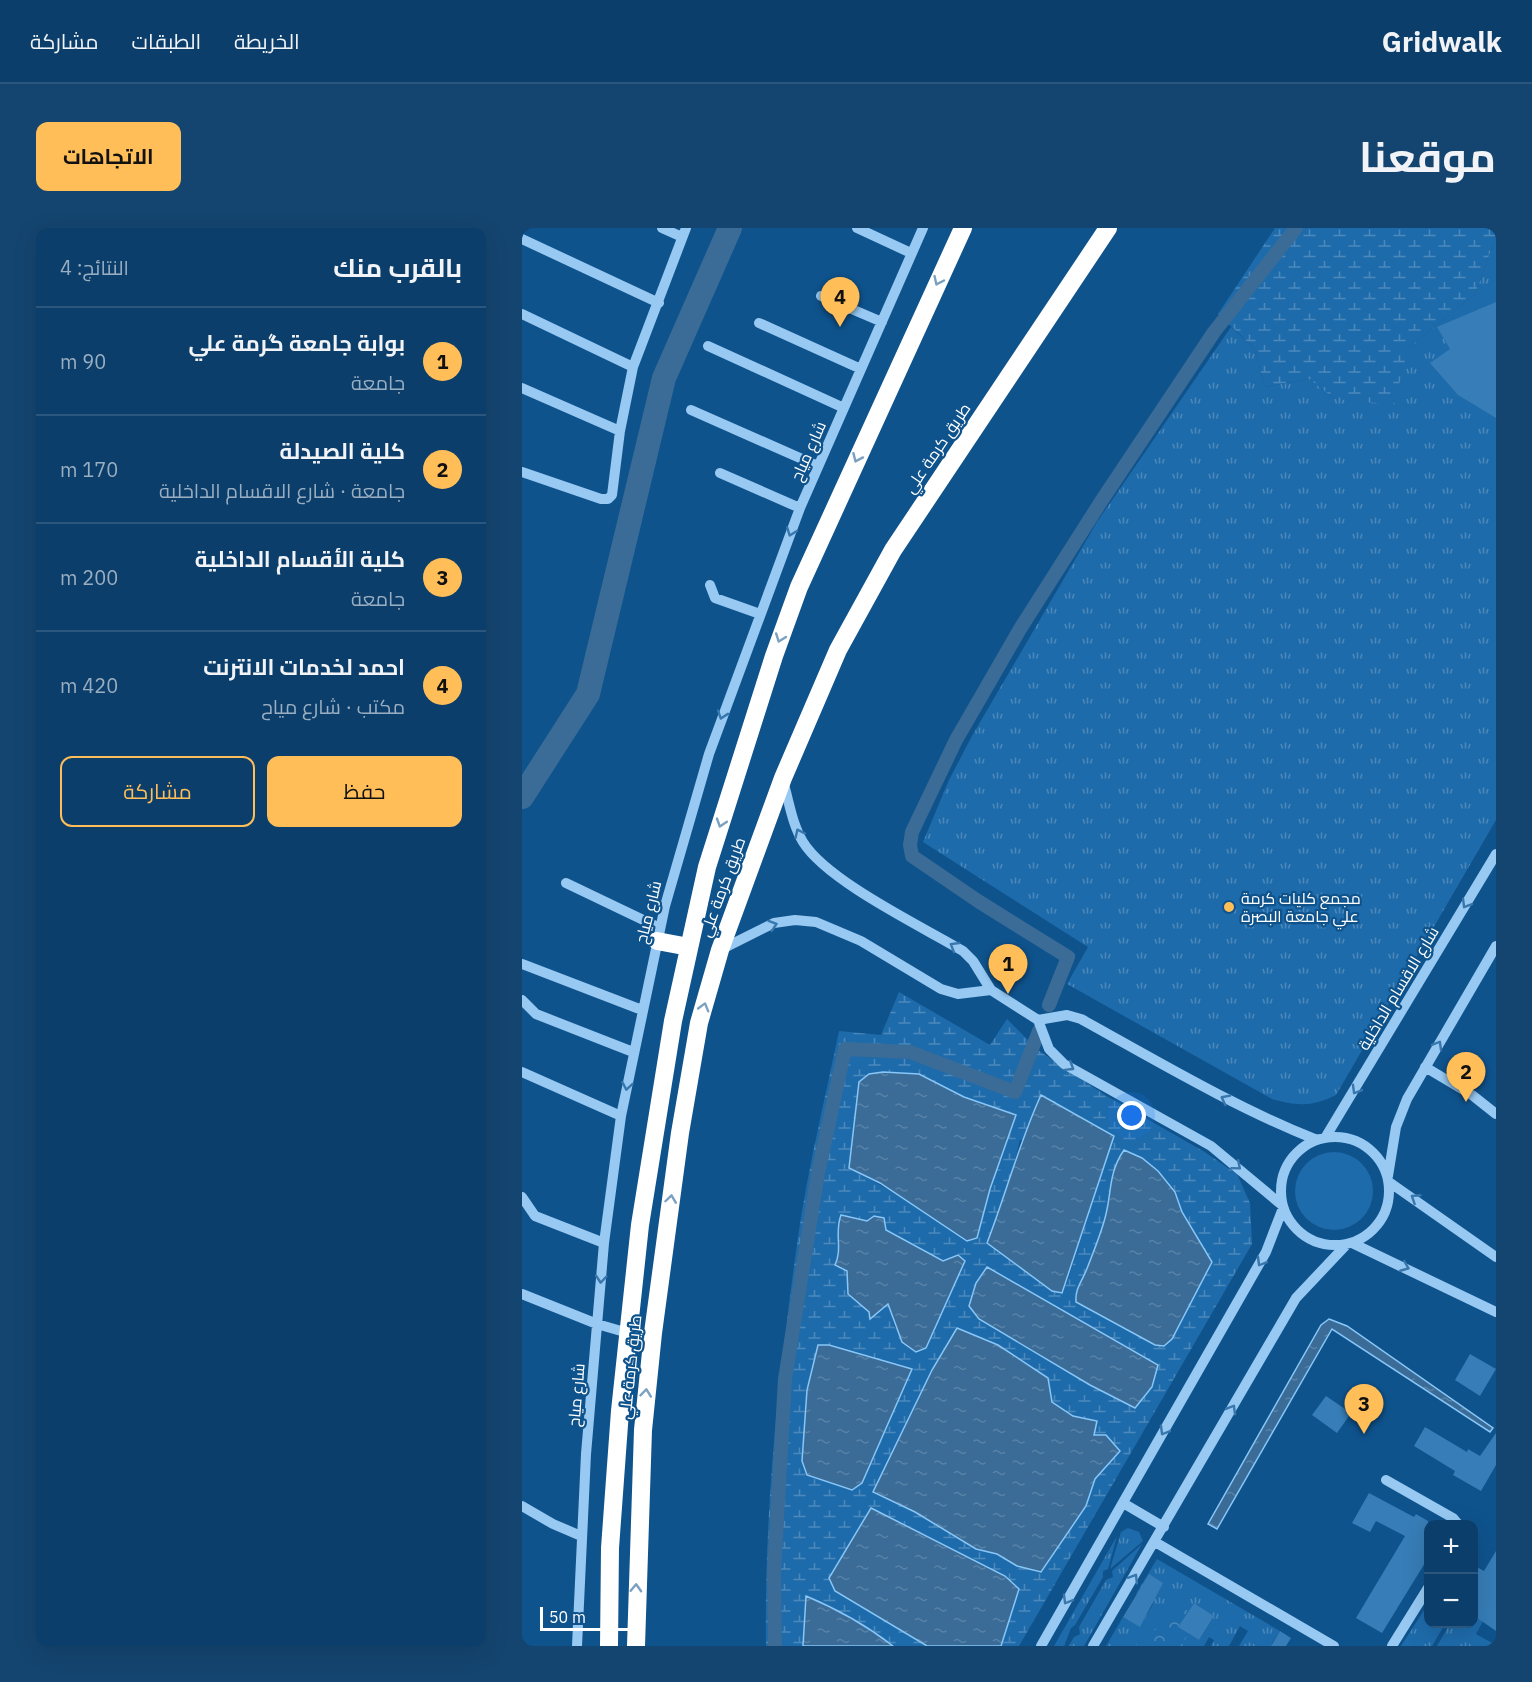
<!DOCTYPE html>
<html lang="ar">
<head>
<meta charset="utf-8">
<style>
  body { margin:0; font-family:"IBM Plex Sans",Cairo,sans-serif; background:#144570; color:#f1f3f6; direction:rtl }
  .controls { position:absolute; right:18px; bottom:18px; display:grid; overflow:hidden; border-radius:12px; box-shadow:0 6px 24px #0002 }
  .controls button { width:54px; height:54px; display:grid; place-items:center; padding:0; border:0; border-bottom:2px solid #2b577e; background:#0b3e6a; color:#f1f3f6; font:30px sans-serif }
  .scale { position:absolute; left:18px; bottom:15px; width:100px; box-sizing:border-box; padding-left:6px; border:3px solid #fff; border-top:0; font-size:16px; line-height:21px; white-space:nowrap; color:#fff; -webkit-text-stroke:4px #0f538d; paint-order:stroke }
  .you { position:absolute; left:610px; top:888px; width:21px; height:21px; margin:-15px; border:4px solid #fff; border-radius:50%; background:#1a73e8; box-shadow:0 0 0 9px #1a73e833 }
  .badge { display:grid; place-items:center; width:39px; height:39px; border-radius:50%; background:#ffbe58; color:#111; font-size:20px; font-weight:700 }
  .pin { position:absolute; translate:-50% -50px; filter:drop-shadow(0 2px 3px #0008) }
  .pin::after { content:''; position:absolute; top:32px; width:21px; height:18px; background:inherit; clip-path:polygon(0 0,100% 0,50% 100%) }
  .list { margin:0; padding:0; list-style:none }
  h2 { display:flex; justify-content:space-between; align-items:center; height:78px; margin:0; padding:0 24px; font-size:26px }
  h2 small { font-size:20px; font-weight:400; color:#9aaec1 }
  .list li { display:grid; grid-template-columns:39px 1fr auto; gap:18px; align-items:center; box-sizing:border-box; height:108px; padding:0 24px; border-top:2px solid #2b577e }
  .list b { display:block; font-size:22px; white-space:nowrap }
  .list p { margin:0; font-size:20px; white-space:nowrap; color:#9aaec1 }
  .list em { font-size:20px; font-style:normal; color:#9aaec1 }
  .actions { display:flex; gap:12px; padding:18px 24px }
  .actions a { flex:1; padding:14px 0; border:2px solid #ffbe58; border-radius:12px; text-align:center; font-size:21px; color:#ffbe58 }
  .actions .main { background:#ffbe58; color:#111 }
  .map { position:relative; flex:none; width:974px; height:1418px; overflow:hidden; direction:ltr; border-radius:12px }
  header { display:flex; align-items:center; gap:36px; box-sizing:border-box; height:84px; padding:0 30px; background:#0b3e6a; border-bottom:2px solid #2b577e }
  header strong { font-size:28px }
  nav { display:flex; gap:33px; margin-inline-start:auto; font-size:21px }
  .intro { display:flex; align-items:center; justify-content:space-between; box-sizing:border-box; height:144px; padding:0 36px }
  h1 { margin:0; font-size:42px }
  .button { padding:15px 27px; border-radius:12px; background:#ffbe58; color:#111; font-size:21px; font-weight:700 }
  main { display:flex; gap:36px; padding:0 36px }
  aside { flex:1; background:#0b3e6a; border-radius:12px; box-shadow:0 6px 24px #0002 }
  .map>svg:first-child { display:block }
  .grass { fill:url(#grass-tufts); fill-rule:evenodd }
  .forest { fill:url(#forest-crowns) }
  .wetland { fill:url(#wetland-marsh); fill-rule:evenodd }
  .garden { fill:#1e6bab }
  .water { fill:url(#water-ripples); stroke:#88c6f7; stroke-width:1.5 }
  .lines { fill:none; stroke-linecap:round; stroke-linejoin:round }
  .canal { stroke:#3a6c97; stroke-width:14 }
  .river { stroke:#3a6c97; stroke-width:24 }
  .building { fill:#377db7 }
  .minor { stroke:#97c9f3; stroke-width:10 }
  .highway { stroke:#fff; stroke-width:18 }
  .oneway { stroke:#7ba0c0 }
  .oneway2 { stroke:#3876ac }
  .poi-dot { fill:#ffbe58; stroke:#0f538d; stroke-width:2 }
  .labels { text-anchor:middle; stroke-width:4.5; stroke-linejoin:round; paint-order:stroke }
  .street-label { font-size:16px; fill:#fff; stroke:#0f538d }
  .poi-label { font-size:16px; fill:#fff; stroke:#0f538d; text-anchor:start }
</style>
</head>
<body>
<header>
<strong>Gridwalk</strong>
<nav><a>الخريطة</a><a>الطبقات</a><a>مشاركة</a></nav>
</header>
<div class="intro"><h1>موقعنا</h1><a class="button">الاتجاهات</a></div>
<main>
<div class="map">
<svg width="974" height="1418" viewBox="0 0 974 1418">
  <defs>
    <pattern id="grass-tufts" width="24" height="20" patternUnits="userSpaceOnUse" patternTransform="scale(1.5)"><rect width="24" height="20" fill="#1e6bab"/><path d="M3 7l-1-3M5 7V3M7 7l1-3M15 17l-1-3M17 17v-4M19 17l1-3" fill="none" stroke="#4b89bc"/></pattern>
    <pattern id="forest-crowns" width="20" height="18" patternUnits="userSpaceOnUse" patternTransform="scale(1.5)"><rect width="20" height="18" fill="#1e6bab"/><path d="M2 6a3 3 0 1 1 6 0M12 15a3 3 0 1 1 6 0" fill="none" stroke="#4b89bc"/></pattern>
    <pattern id="wetland-marsh" width="20" height="14" patternUnits="userSpaceOnUse" patternTransform="scale(1.5)"><rect width="20" height="14" fill="#1e6bab"/><path d="M1 5h8M5 5V1M11 12h8M15 12V8" fill="none" stroke="#4b89bc"/></pattern>
    <pattern id="water-ripples" width="26" height="14" patternUnits="userSpaceOnUse" patternTransform="scale(1.5)"><rect width="26" height="14" fill="#3a6c97"/><path d="M2 4q2-2 4 0t4 0M15 11q2-2 4 0t4 0" fill="none" stroke="#5882a7"/></pattern>
  </defs>
  <rect width="100%" height="100%" fill="#0f538d"/>
  <path class="grass" d="M974,8V592L814,867C789,879 776,878 750,871L545,756L566,719L401,614L427,552L450,508L575,294L709,99L732,120L743,159L787,151L813,171L886,120L953,66Z
    M606,1300L617,1304L621,1313L588,1341L599,1304Z
    M595,1308L586,1341L581,1343V1349L553,1397L549,1400L542,1418H532Z
    M620,1316L562,1418H547L552,1409L558,1406L557,1399L584,1352L591,1349L590,1343Z
    M635,1331L758,1403L750,1415L752,1418H717L726,1403L718,1398L707,1418H689L692,1412L687,1409L682,1418H584L601,1389L618,1398L631,1376L614,1366ZM672,1375L692,1388L677,1412L656,1399Z
    M906,1376V1396H923L910,1418H879Z
    M952,1387L961,1393L954,1406L970,1415L968,1418H915L928,1396H952Z"/>
  <path class="forest" d="M652,1375L666,1383L656,1399L667,1406L658,1418H614L624,1399L634,1402Z"/>
  <path class="wetland" d="M753,0H974V8L953,66L886,120L872,177L813,171L787,151L743,159L732,120L696,86Z
    M377,764L468,817L485,791L516,822L583,867L681,923L715,946L728,975L730,1016L497,1418H479L497,1361L483,1348L349,1280L313,1363L405,1418H371L353,1404L306,1377L284,1369L281,1418H244C242,1281 257,1144 276,1009C286,940 303,871 317,803L359,807ZM397,846L442,869L494,887L468,961L455,1010L327,940L337,855ZM592,908L546,1051L540,1065L529,1063L465,1015L486,961L498,912ZM603,922L620,930L636,943L653,964L660,984L690,1034L650,1111L586,1089L554,1074C553,1061 560,1055 564,1043C570,1028 579,1005 583,989C590,966 587,943 603,922ZM364,1002L421,1033H443L434,1050L373,1100L366,1075L348,1091L347,1084L326,1066L325,1043L314,1037L319,1025ZM465,1040L636,1137L612,1180L568,1157L457,1091L454,1055ZM436,1100L530,1174L551,1188L575,1193L572,1207L598,1223L573,1251L564,1278L519,1344L495,1338L475,1326L454,1321L393,1284L351,1264L410,1142ZM296,1117H307L390,1141L285,1194V1162Z"/>
  <path class="garden" d="M773 963a39 39 0 1 1 78 0a39 39 0 1 1-78 0Z"/>
  <path class="water" d="M361,844L397,846L442,869L494,887L468,961L455,1010L445,1013L358,955L327,940L337,854L347,846Z
    M519,867L592,908L540,1065L530,1063L465,1015C484,966 497,915 519,867Z
    M602,922L620,930L636,943L653,964L660,984L690,1034L650,1111L642,1118L633,1117L554,1074C553,1061 559,1055 564,1043C570,1028 579,1005 583,990C590,965 586,945 602,922Z
    M319,987L345,993L352,988L362,990L364,1002L421,1033L436,1027L443,1033L404,1120L394,1124L380,1114L366,1076L348,1091L347,1084L326,1066L325,1043L313,1037C321,1020 312,1005 319,987Z
    M465,1039L636,1137L630,1159L613,1180L568,1157L457,1091L447,1078L454,1055Z
    M807,1091L825,1098L971,1200L968,1204L810,1101L695,1301L686,1296L799,1097Z
    M435,1100L476,1117L526,1150L530,1174L551,1188L575,1193L572,1207H584L598,1223L573,1251L564,1278L519,1344L495,1338L475,1326L454,1321L393,1284L351,1264L410,1142Z
    M296,1117H307L390,1141L340,1255L330,1262L285,1247L280,1233L285,1162Z
    M349,1280L483,1348L497,1361L479,1418H405L313,1363L307,1350Z
    M284,1368C315,1381 344,1397 371,1418H281Z"/>
  <g class="lines">
    <path class="canal" d="M527,777L546,729L456,673L390,628L388,617L390,604L434,512L498,401L580,272L692,104L774,0
      M253,1418L252,1343L263,1151L296,945L323,821L388,824L493,864L517,803"/>
    <path class="river" d="M0,569L66,466L142,150L208,0"/>
  </g>
  <path class="building" d="M974,74V190L936,167L908,135L928,121L915,99Z
    M948,1126L974,1141L958,1168L933,1152Z
    M804,1168L829,1185L815,1205L790,1187Z
    M903,1199L945,1224L946,1221L958,1228L974,1205V1237L959,1263L931,1247L933,1243L892,1218Z
    M847,1265L892,1289L894,1286L906,1293V1330L860,1405L834,1390L883,1308L854,1293L848,1304L830,1295Z
    M974,1323V1403L951,1387V1337L962,1343Z
    M627,1346L641,1355L618,1399L601,1389Z
    M672,1375L692,1388L677,1412L656,1399Z
    M758,1403L769,1410L764,1418H749Z"/>
  <g class="lines">
    <path class="minor" d="M140,0L160,9
      M335,0L389,25
      M0,11L137,75
      M299,68L360,94
      M0,86L111,139
      M237,95L339,141
      M186,118L322,180
      M0,160L98,203
      M169,182L296,238
      M0,244L79,271H86L90,267L98,203L111,139L164,0
      M198,245L278,280
      M188,357L193,370L238,386
      M261,553C267,573 270,596 281,614C305,653 399,698 441,723L451,733L469,762L516,792L527,821L542,836L689,918L761,978
      M44,655L138,700
      M198,722L252,695L273,692L294,694L339,713L419,761L436,766L469,762
      M0,736L120,782
      M0,772L14,786L111,824
      M516,792L545,787L559,791C637,834 712,879 795,912
      M903,839L950,867L974,886
      M0,844L99,888
      M759 963a54 54 0 1 1 108 0a54 54 0 1 1-108 0Z
      M803,910L974,626
      M866,948L874,899L885,871L974,718
      M867,954L974,1029
      M0,969L13,988L82,1015
      M830,1015L974,1084
      M0,1066L75,1096L106,1105
      M864,1252L931,1290L936,1296
      M601,1275L642,1299
      M0,1278L31,1296L59,1308
      M633,1314L812,1418
      M55,1418L64,1226L82,1015L99,888L143,678L187,526L278,280L401,0
      M519,1418L744,1024L761,980
      M571,1418L774,1070L825,1016
      M870,1418L906,1360"/>
    <path class="highway" d="M135,713L167,719
      M87,1418L88,1320L98,1183L118,997L151,793L185,639L252,428L277,359L441,0
      M114,1418L121,1202L131,1105L158,905L177,795L198,722L261,550L316,422L371,322L586,0"/>
  </g>
  <defs><path id="oneway-chevron" d="M-2-3.5L2.5 0L-2 3.5" fill="none" stroke-width="1.6" stroke-linecap="round" stroke-linejoin="round" transform="scale(1.5)"/></defs>
  <g class="oneway">
    <use href="#oneway-chevron" transform="translate(416 53) rotate(115)"/>
    <use href="#oneway-chevron" transform="translate(335 230) rotate(114)"/>
    <use href="#oneway-chevron" transform="translate(258 410) rotate(110)"/>
    <use href="#oneway-chevron" transform="translate(199 595) rotate(108)"/>
    <use href="#oneway-chevron" transform="translate(182 779) rotate(-74)"/>
    <use href="#oneway-chevron" transform="translate(149 971) rotate(-82)"/>
    <use href="#oneway-chevron" transform="translate(124 1165) rotate(-84)"/>
    <use href="#oneway-chevron" transform="translate(114 1360) rotate(-88)"/>
  </g>
  <g class="oneway2">
    <use href="#oneway-chevron" transform="translate(269 304) rotate(111)"/>
    <use href="#oneway-chevron" transform="translate(200 487) rotate(109)"/>
    <use href="#oneway-chevron" transform="translate(277 605) rotate(-115)"/>
    <use href="#oneway-chevron" transform="translate(944 676) rotate(121)"/>
    <use href="#oneway-chevron" transform="translate(251 697) rotate(-18)"/>
    <use href="#oneway-chevron" transform="translate(432 718) rotate(-149)"/>
    <use href="#oneway-chevron" transform="translate(916 817) rotate(-60)"/>
    <use href="#oneway-chevron" transform="translate(548 839) rotate(32)"/>
    <use href="#oneway-chevron" transform="translate(105 858) rotate(100)"/>
    <use href="#oneway-chevron" transform="translate(834 862) rotate(120)"/>
    <use href="#oneway-chevron" transform="translate(703 871) rotate(-153)"/>
    <use href="#oneway-chevron" transform="translate(715 938) rotate(40)"/>
    <use href="#oneway-chevron" transform="translate(893 970) rotate(-147)"/>
    <use href="#oneway-chevron" transform="translate(739 1034) rotate(120)"/>
    <use href="#oneway-chevron" transform="translate(883 1039) rotate(22)"/>
    <use href="#oneway-chevron" transform="translate(79 1051) rotate(95)"/>
    <use href="#oneway-chevron" transform="translate(710 1181) rotate(-60)"/>
    <use href="#oneway-chevron" transform="translate(642 1203) rotate(120)"/>
    <use href="#oneway-chevron" transform="translate(612 1350) rotate(-59)"/>
    <use href="#oneway-chevron" transform="translate(545 1372) rotate(120)"/>
  </g>
  <circle class="poi-dot" cx="707" cy="679" r="6"/>
  <g class="labels">
    <g class="street-label">
      <text transform="translate(415 220) rotate(-56)" y="6">طريق كرمة علي</text>
      <text transform="translate(286 223) rotate(-66)" y="6">شارع مياح</text>
      <text transform="translate(200 659) rotate(-70)" y="6">طريق كرمة علي</text>
      <text transform="translate(126 684) rotate(-76)" y="6">شارع مياح</text>
      <text transform="translate(876 760) rotate(-59)" y="6">شارع الاقسام الداخلية</text>
      <text transform="translate(108 1139) rotate(-84)" y="6">طريق كرمة علي</text>
      <text transform="translate(54 1167) rotate(-85)" y="6">شارع مياح</text>
    </g>
    <g class="poi-label">
      <text x="719" y="676">مجمع كليات كرمة<tspan x="719" dy="18">علي جامعة البصرة</tspan></text>
    </g>
  </g>
</svg>
<div class="controls">
<button>+</button>
<button>−</button>
</div>
<div class="scale">50 m</div>
<div class="you"></div>
<div class="pin badge" style="left:486px;top:766px">1</div>
<div class="pin badge" style="left:944px;top:874px">2</div>
<div class="pin badge" style="left:842px;top:1206px">3</div>
<div class="pin badge" style="left:318px;top:99px">4</div>
</div>
<aside>
<h2>بالقرب منك<small>النتائج: 4</small></h2>
<ul class="list">
<li><span class="badge">1</span><div><b>بوابة جامعة گرمة علي</b><p>جامعة</p></div><em>90 m</em></li>
<li><span class="badge">2</span><div><b>كلية الصيدلة</b><p>جامعة · شارع الاقسام الداخلية</p></div><em>170 m</em></li>
<li><span class="badge">3</span><div><b>كلية الأقسام الداخلية</b><p>جامعة</p></div><em>200 m</em></li>
<li><span class="badge">4</span><div><b>احمد لخدمات الانترنت</b><p>مكتب · شارع مياح</p></div><em>420 m</em></li>
</ul>
<div class="actions"><a class="main">حفظ</a><a>مشاركة</a></div>
</aside>
</main>
</body>
</html>
